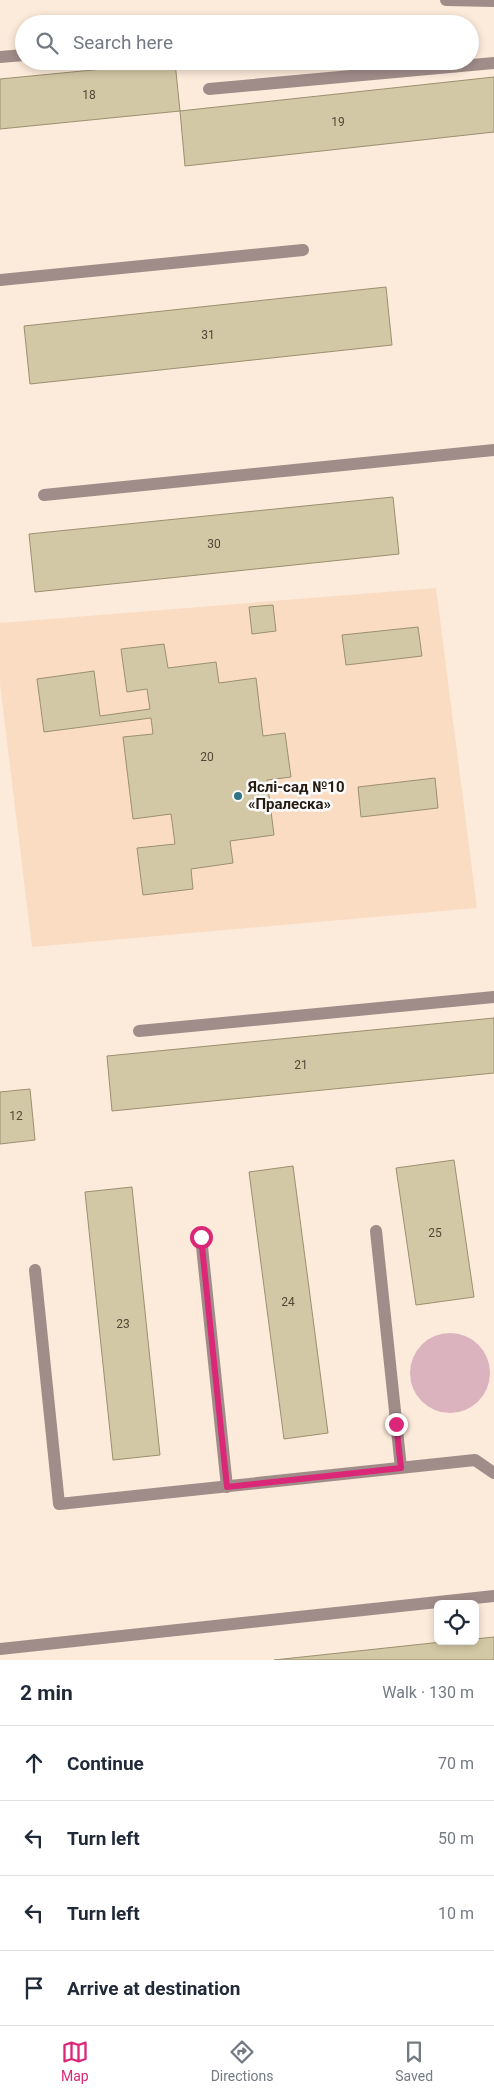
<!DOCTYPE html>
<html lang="en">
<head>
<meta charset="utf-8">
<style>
  body { margin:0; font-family:Roboto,sans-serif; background:#f2f2f3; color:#1f2937 }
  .controls { position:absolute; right:15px; bottom:15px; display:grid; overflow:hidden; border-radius:8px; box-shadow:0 2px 8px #0003 }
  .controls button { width:45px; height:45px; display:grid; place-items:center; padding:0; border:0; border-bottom:1px solid #e0e1e3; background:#fff; color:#1f2937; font:25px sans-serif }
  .stop { position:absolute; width:15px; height:15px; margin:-11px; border:4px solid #db2777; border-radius:50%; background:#fff }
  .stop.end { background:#db2777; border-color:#fff; box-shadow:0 1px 5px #0008 }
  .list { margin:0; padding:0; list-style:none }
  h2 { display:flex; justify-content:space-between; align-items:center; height:65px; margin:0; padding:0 20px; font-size:21px }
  h2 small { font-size:16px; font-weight:400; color:#747a83 }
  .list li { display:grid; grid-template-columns:32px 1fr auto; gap:15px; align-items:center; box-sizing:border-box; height:75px; padding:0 20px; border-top:1px solid #e0e1e3 }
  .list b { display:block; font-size:19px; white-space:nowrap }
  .list em { font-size:16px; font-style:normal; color:#747a83 }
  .icon { flex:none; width:28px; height:28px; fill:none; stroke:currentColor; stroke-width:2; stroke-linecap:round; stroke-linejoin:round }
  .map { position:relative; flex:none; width:494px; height:1660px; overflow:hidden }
  .search { position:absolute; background:#fff; box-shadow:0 2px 8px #0003; left:15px; right:15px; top:15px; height:55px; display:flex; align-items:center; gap:12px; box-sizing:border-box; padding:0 18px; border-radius:28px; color:#747a83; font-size:19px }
  .sheet { height:365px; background:#fff }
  nav { display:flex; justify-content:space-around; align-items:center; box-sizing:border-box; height:70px; border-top:1px solid #e0e1e3; background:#fff; font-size:14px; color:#747a83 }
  nav a { display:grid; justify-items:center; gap:2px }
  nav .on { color:#db2777 }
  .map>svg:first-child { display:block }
  .built { fill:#fadcc3 }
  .green { fill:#dbb3be }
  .building { fill:#d3c8a5; stroke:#9a906f }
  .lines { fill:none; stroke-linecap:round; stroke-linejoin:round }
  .minor { stroke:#a08d8a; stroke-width:12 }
  .route { stroke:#db2777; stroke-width:6 }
  .poi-dot { fill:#317385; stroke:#fbfbfb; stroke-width:2 }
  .labels { text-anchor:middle; stroke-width:5; stroke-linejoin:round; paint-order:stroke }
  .number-label { font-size:12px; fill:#524737 }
  .poi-label { font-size:15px; font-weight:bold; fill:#271c12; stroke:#fbfbfb; text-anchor:start }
</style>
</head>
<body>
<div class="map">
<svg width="494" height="1660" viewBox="0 0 494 1660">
  <rect width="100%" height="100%" fill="#fceada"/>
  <path class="built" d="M436,588L477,908L32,947L0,684V623Z"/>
  <path class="green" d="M410 1373a40 40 0 1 1 80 0a40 40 0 1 1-80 0Z"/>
  <path class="building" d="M175,62L180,111L0,129V79Z
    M494,77V132L185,166L180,111Z
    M386,287L392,345L30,384L24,326Z
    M393,497L399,554L35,592L29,534Z
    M273,605L276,631L252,634L249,607Z
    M418,627L422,656L346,665L342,635Z
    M164,644L168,668L216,662L219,683L256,678L263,736L285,733L291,777L267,780L274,835L230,841L233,863L191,869L193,889L143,895L137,848L175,844L171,814L133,819L123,737L153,734L151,718L44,732L37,679L94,671L100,716L150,709L147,689L127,692L121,649Z
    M435,778L438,808L361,817L358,787Z
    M494,1018V1073L112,1111L107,1056Z
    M30,1089L35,1140L0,1144V1092Z
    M454,1160L474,1297L416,1305L396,1168Z
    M293,1166L328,1433L284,1439L249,1172Z
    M132,1187L160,1455L113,1460L85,1192Z
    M494,1637V1660H274L451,1641H475V1639Z"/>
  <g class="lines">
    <path class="minor" d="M446,0L494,1
      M0,57L24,55
      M209,89L494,63
      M0,280L303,250
      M44,495L494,450
      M139,1031L494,997
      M376,1231L401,1468
      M201,1237L227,1487
      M35,1270L59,1504L475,1460L494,1473
      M0,1649L494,1596"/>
  </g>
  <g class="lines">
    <path class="route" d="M201,1237L227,1487L401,1468L396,1424"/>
  </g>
  <circle class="poi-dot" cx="238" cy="796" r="5"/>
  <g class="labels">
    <g class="number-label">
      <text x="89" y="99">18</text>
      <text x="338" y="126">19</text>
      <text x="208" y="339">31</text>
      <text x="214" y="548">30</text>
      <text x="207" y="761">20</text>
      <text x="301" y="1069">21</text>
      <text x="16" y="1120">12</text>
      <text x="435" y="1237">25</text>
      <text x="288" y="1306">24</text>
      <text x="123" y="1328">23</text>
    </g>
    <g class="poi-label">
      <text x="248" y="792">Яслі-сад №10<tspan x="248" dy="17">«Пралеска»</tspan></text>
    </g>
  </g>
</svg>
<div class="controls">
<button><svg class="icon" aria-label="locate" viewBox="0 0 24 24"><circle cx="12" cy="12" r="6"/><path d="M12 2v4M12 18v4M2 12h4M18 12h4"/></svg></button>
</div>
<div class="stop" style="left:201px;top:1237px"></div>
<div class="stop end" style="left:396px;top:1424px"></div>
<div class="search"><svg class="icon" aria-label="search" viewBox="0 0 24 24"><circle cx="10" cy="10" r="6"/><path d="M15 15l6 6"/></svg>Search here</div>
</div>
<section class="sheet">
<h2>2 min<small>Walk · 130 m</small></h2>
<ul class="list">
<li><svg class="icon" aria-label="ahead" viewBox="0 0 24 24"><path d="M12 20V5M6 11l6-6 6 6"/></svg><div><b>Continue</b></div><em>70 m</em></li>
<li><svg class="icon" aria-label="left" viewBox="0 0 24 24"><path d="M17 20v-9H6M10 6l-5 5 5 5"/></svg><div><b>Turn left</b></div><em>50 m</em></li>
<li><svg class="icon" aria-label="left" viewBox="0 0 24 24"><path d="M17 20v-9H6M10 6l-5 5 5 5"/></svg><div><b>Turn left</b></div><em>10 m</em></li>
<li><svg class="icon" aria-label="arrive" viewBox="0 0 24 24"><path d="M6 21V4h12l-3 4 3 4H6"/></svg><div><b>Arrive at destination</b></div></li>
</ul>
</section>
<nav>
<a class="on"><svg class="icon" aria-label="map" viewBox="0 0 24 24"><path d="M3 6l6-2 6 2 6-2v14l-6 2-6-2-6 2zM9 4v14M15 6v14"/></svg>Map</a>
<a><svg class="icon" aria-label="directions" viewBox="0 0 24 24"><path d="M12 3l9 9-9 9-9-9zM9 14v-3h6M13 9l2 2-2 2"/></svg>Directions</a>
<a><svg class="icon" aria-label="saved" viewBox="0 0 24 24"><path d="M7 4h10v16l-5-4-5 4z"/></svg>Saved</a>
</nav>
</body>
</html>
